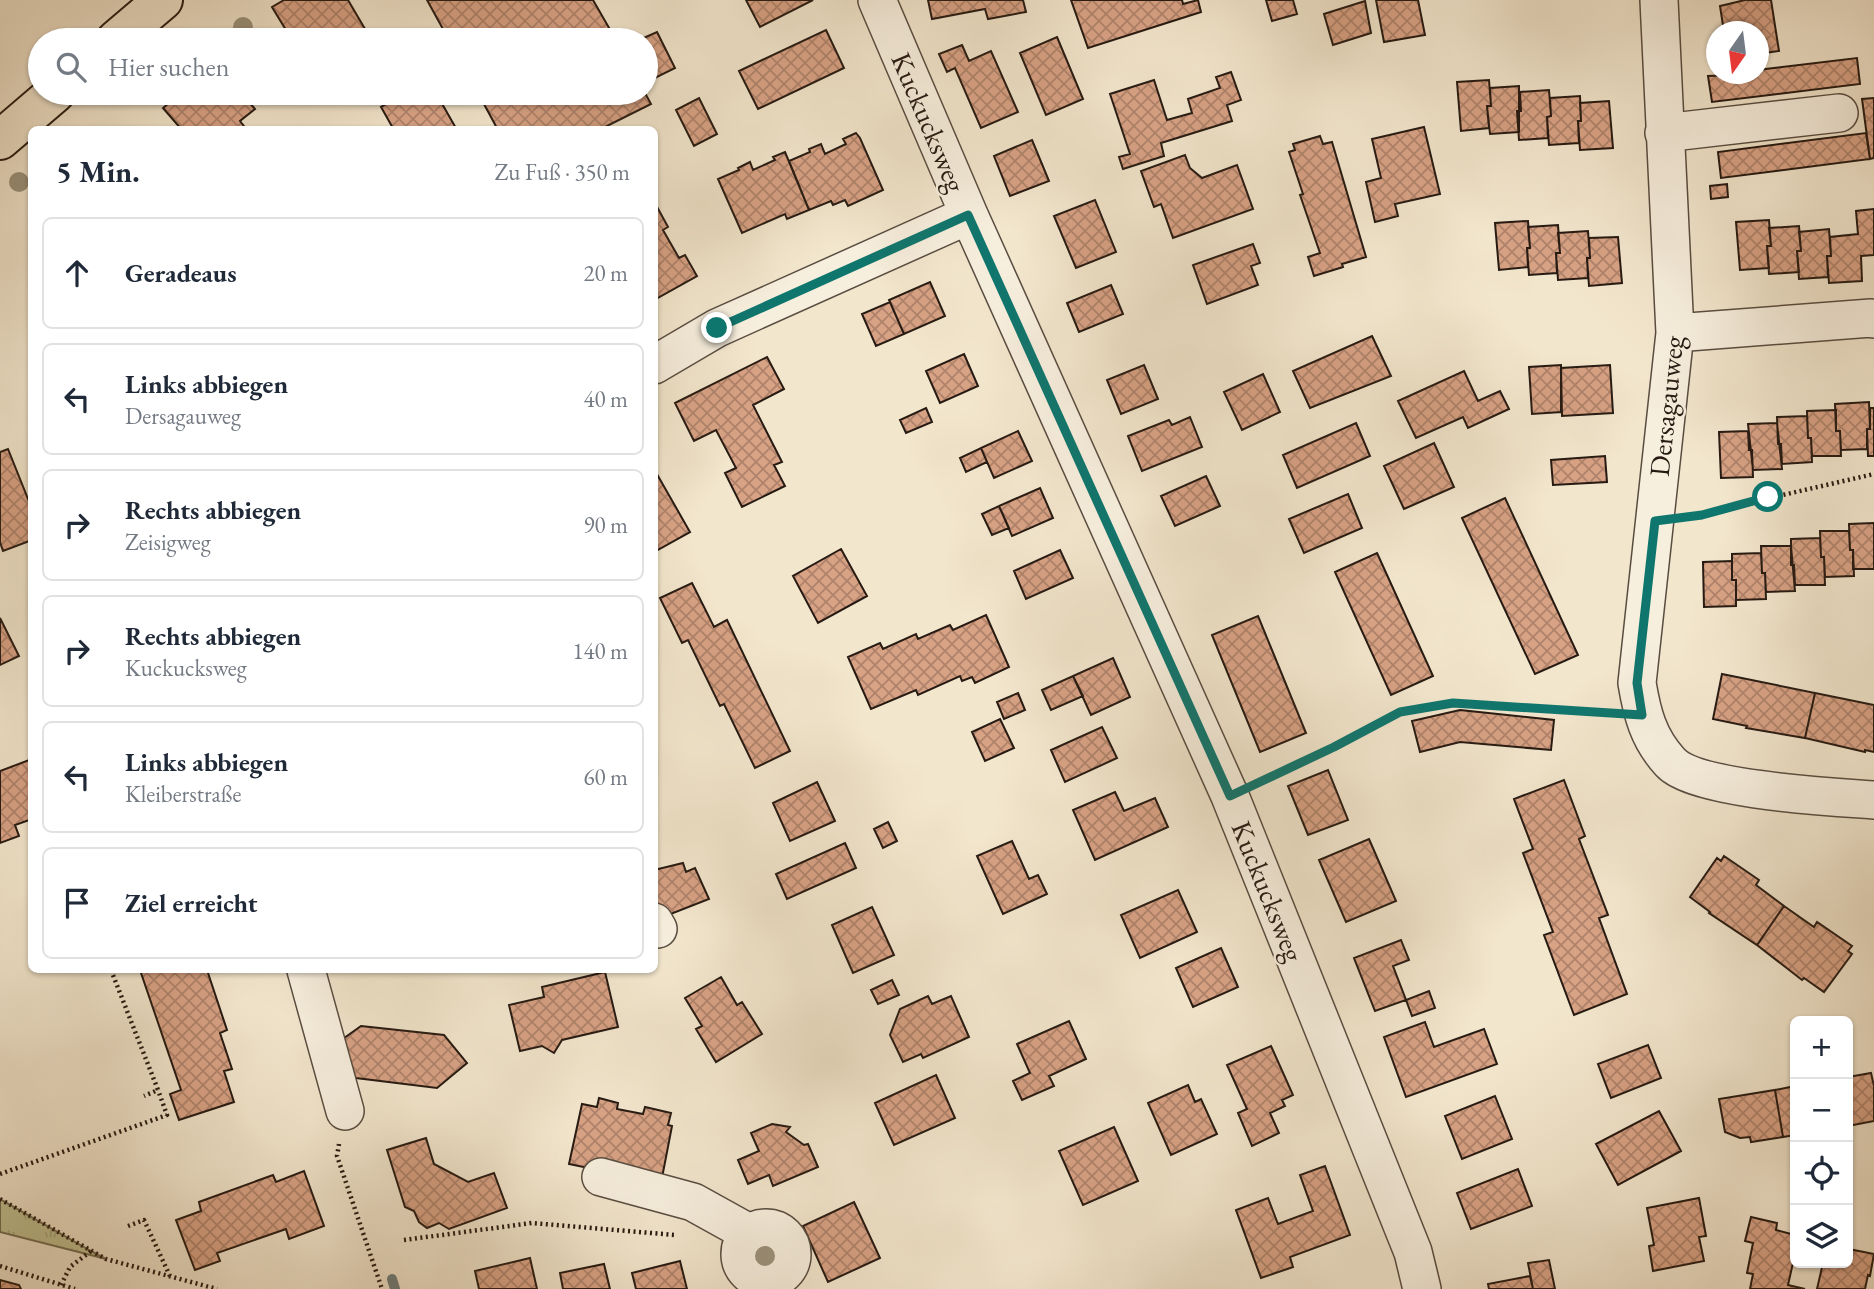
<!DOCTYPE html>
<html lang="de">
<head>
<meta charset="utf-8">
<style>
  body { margin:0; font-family:"EB Garamond",serif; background:#f6f6f7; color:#1f2937 }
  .controls { position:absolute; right:21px; bottom:21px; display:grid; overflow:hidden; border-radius:10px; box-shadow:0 2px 5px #0004 }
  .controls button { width:63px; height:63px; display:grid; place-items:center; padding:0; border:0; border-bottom:2px solid #e0e1e3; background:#fff; color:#1f2937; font:35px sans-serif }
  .compass { position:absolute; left:1706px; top:21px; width:63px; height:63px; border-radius:50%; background:#fff; box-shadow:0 2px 5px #0004; rotate:194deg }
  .stop { position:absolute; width:21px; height:21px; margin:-16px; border:5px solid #0f766e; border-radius:50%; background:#fff }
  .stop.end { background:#0f766e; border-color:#fff; box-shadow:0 2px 7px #0008 }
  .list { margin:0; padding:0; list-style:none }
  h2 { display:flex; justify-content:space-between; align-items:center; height:91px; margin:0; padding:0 28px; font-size:30px }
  h2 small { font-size:23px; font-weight:400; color:#747a83 }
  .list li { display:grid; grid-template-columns:46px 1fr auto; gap:21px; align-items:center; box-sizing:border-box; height:112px; margin:0 14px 14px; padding:0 14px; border:2px solid #e0e1e3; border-radius:10px }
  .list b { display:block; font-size:26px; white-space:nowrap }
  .list p { margin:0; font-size:23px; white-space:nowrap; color:#747a83 }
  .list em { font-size:23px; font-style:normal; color:#747a83 }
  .icon { flex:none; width:38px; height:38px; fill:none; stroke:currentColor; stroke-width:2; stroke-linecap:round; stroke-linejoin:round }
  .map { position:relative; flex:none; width:1874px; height:1289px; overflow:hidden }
  .search { position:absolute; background:#fff; box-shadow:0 2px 5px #0004; left:28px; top:28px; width:630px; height:77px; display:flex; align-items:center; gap:18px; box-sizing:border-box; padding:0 24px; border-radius:38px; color:#747a83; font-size:26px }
  .panel { position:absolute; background:#fff; box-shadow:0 2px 5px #0004; left:28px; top:126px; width:630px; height:847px; border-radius:10px }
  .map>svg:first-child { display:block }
  .grass { fill:url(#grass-tufts); stroke:#746e53; stroke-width:2 }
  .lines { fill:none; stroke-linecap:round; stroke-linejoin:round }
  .stream { stroke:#6d7c7a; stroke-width:10 }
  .building { fill:url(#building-cross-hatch); stroke:#261a12; stroke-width:2 }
  .minor-casing { stroke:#594d41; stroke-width:40 }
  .major-casing { stroke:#261a12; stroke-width:42 }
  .path { stroke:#261a12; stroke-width:4.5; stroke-dasharray:2 3.5; stroke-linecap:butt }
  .minor { stroke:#f7efde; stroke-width:37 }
  .major { stroke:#f2e6cd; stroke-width:38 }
  .tree { fill:#9b927c }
  .route { stroke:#0f766e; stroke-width:9 }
  .labels { text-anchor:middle; stroke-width:5; stroke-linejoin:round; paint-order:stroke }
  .street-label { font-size:28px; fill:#261a12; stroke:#f7efde }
</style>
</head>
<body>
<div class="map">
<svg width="1874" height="1289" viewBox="0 0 1874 1289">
  <defs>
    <pattern id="grass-tufts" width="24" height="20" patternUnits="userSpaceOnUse" patternTransform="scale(1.75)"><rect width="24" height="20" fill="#c1c394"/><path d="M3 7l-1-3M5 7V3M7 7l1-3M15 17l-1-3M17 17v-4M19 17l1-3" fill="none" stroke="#a6a77f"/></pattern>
    <pattern id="building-cross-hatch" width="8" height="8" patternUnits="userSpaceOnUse" patternTransform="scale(1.75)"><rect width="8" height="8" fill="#d8a285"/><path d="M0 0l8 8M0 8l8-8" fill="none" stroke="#af836b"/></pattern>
  </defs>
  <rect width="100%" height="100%" fill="#f2e6cd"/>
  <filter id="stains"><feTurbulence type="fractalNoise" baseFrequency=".00286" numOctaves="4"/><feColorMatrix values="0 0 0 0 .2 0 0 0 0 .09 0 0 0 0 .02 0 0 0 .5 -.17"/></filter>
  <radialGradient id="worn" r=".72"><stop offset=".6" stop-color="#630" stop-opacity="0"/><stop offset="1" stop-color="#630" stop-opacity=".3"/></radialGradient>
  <path class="grass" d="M0,1199L91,1251L106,1259L0,1232Z"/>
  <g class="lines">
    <path class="stream" d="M392,1279L395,1289"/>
  </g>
  <path class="building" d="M284,0H348L365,29L347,40H280L289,35L272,7Z
    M427,0H593L616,40H449Z
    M746,0H813L760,27Z
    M928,0H1023L1026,12L988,19L985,9L932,19Z
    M1071,0H1182L1183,4L1198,0L1201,12L1088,48Z
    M1266,0H1293L1297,14L1272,21Z
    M1376,0H1418L1425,35L1384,42Z
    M1745,0H1771L1779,51L1758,54V32H1724L1720,6Z
    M1365,1L1371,33L1333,45L1324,14Z
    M826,30L844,68L758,109L739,71Z
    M657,32L675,68L655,78L646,59V40H639Z
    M1057,37L1083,99L1046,115L1020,53Z
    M962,45L969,61L991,51L1018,112L981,128L955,68L947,72L939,54Z
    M1857,58L1860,84L1712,102L1708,76L1758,74V70Z
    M1231,72L1241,100L1227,105L1232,121L1161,143L1164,156L1123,169L1119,157L1130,154L1110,94L1154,80L1167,120L1192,113L1188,99L1220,88L1216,77Z
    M1489,80L1491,106H1487L1489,128L1461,131L1457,82Z
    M1519,86V132L1490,134L1487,106H1491L1490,88Z
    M1549,90L1551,116L1547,117L1548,138L1519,140L1517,111H1521L1520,92Z
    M181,93H241L255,109L240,121L247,130H182L163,108Z
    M406,93H436L457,130H394L381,107Z
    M478,93H645L651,104L599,130H498Z
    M1580,96L1581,121H1578L1579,143L1549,145L1547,117L1551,116L1550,98Z
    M699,98L717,134L694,146L676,110Z
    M1874,98V158L1870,159L1862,99Z
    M1609,101L1613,148L1580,150L1578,121H1581L1580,103Z
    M1424,127L1440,194L1395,204L1398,216L1375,222L1366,182L1381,178L1372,139Z
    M856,133L860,138L883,190L848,206L845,200L833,205L831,201L809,210L789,161L810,152L809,149L821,144L825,154L846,144L843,139Z
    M1866,133L1870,159L1721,178L1718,152Z
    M1320,136L1323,144L1332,142L1366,257L1342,264L1343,267L1314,276L1308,257L1320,253L1300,195L1303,194L1289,152L1295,150L1293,144Z
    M1032,140L1049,181L1010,196L994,156Z
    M785,152L809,210L787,219L785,214L742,233L718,179L739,170L738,168L750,162L753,170L775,160L773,157Z
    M1185,155L1190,168L1202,178L1237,165L1253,209L1173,238L1161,204L1154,207L1141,171Z
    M1727,184L1728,197L1711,199L1710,186Z
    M1095,200L1116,252L1076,268L1054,216Z
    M656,205L668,227L663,230L679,258L685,255L697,276L654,300Z
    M1874,209V255L1861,256L1862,281L1829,283L1827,256H1831L1830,237L1858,234L1856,211Z
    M1769,220L1771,246H1767L1769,268L1740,270L1736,222Z
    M1528,221L1530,248H1527L1528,267L1499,270L1495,223Z
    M1558,225L1560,253H1556L1557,273L1529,275L1527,248H1530L1528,227Z
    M1799,226L1801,251H1797L1799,272L1769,274L1767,246H1771L1769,228Z
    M1829,229L1831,256H1827L1828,277L1799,279L1797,251H1801L1799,232Z
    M1588,231L1590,258H1587L1588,278L1558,280L1556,253H1560L1558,233Z
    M1618,237L1622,283L1589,286L1587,258H1590L1589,238Z
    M1253,244L1260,263L1251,266L1258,285L1207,304L1193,265Z
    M930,282L945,316L904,334L889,300Z
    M1111,285L1123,314L1079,332L1067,303Z
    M890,302L904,334L876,346L862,314Z
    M1372,336L1391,376L1310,408L1293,371Z
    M964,354L978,386L940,403L926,371Z
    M767,357L784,389L753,405L782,462L774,465L785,486L742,507L725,473L736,468L716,430L694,441L675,403Z
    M1144,365L1158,399L1121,414L1107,380Z
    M1561,365V412L1532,414L1529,367Z
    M1610,365L1613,413L1562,416L1561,368Z
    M1464,371L1478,401L1500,391L1509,409L1468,428L1463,417L1416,438L1398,401Z
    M1263,374L1280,412L1242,430L1224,392Z
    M1869,402L1870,429H1867V449L1841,450L1840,431H1836L1835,404Z
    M926,408L932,422L906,433L900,420Z
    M1870,408H1874V456H1868L1867,429H1870Z
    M1836,410V431H1840L1841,456H1812L1811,438H1808L1807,411Z
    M1807,416L1808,438H1811L1812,462L1782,464L1781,444H1778L1777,417Z
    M1190,417L1202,447L1142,471L1128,436L1169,420L1172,425Z
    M1356,423L1370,456L1297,488L1283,455Z
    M1777,423L1782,469L1753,470L1748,424Z
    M1018,431L1032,461L994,478L981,448Z
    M1748,431L1749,450H1752L1753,477L1721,478L1719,432Z
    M1434,443L1454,487L1404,509L1384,466Z
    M981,448L987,462L966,472L960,458Z
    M8,449L32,509V540L3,551L0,542V452Z
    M1605,456L1607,482L1553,485L1551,460Z
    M654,469L690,532L654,552Z
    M1206,476L1220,506L1175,526L1161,496Z
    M1040,488L1053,518L1012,536L999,506Z
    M1348,494L1362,528L1304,553L1289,519Z
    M1505,498L1578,655L1535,674L1462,518Z
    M999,506L1009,528L992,535L982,514Z
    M1874,523V569H1853V550H1850L1849,524Z
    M1820,531H1849L1850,550H1853L1854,576L1825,577L1824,557H1821Z
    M1820,538L1821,557H1824L1825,585H1795L1794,565H1791V539Z
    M1761,546H1791L1795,591L1766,592L1765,573H1762Z
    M841,549L867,596L818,623L793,576Z
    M1060,550L1073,578L1026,599L1014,571Z
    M1377,553L1433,676L1391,695L1335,572Z
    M1761,553L1762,573H1765L1766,599L1736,600V580H1732V554Z
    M1732,561V580H1736V606L1704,607L1703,562Z
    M692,583L714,627L727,620L790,751L755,768L724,704L720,706L688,640L682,643L660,598Z
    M986,615L1009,667L975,683L972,677L962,681L960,676L918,695L916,690L871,709L848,657L880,643L883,649L916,634L918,639L950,625L953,630Z
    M1258,616L1306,733L1260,752L1212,635Z
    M0,618L19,656L0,665Z
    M1113,658L1130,697L1091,715L1073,676Z
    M1722,674L1815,693L1805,738L1746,728L1747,726L1713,719Z
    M1073,676L1083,696L1051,710L1042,690Z
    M1018,693L1025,710L1004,719L997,702Z
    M1815,693L1874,705V752L1865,750V752L1805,738Z
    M1460,710L1554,720L1551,750L1460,742L1420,752L1412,721Z
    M1000,719L1014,748L985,761L972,732Z
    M1102,727L1117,758L1065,782L1051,750Z
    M32,759V819L15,825L19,836L0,843V771Z
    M1328,770L1348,820L1308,835L1288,786Z
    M1564,780L1585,836L1579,839L1608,915L1599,918L1627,994L1574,1015L1544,935L1553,932L1523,853L1533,849L1514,799Z
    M817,782L835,821L790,841L773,803Z
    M1115,792L1124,811L1155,798L1168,827L1095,860L1073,810Z
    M888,822L897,841L883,848L874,829Z
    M1369,839L1396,901L1346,922L1319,860Z
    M1012,841L1029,879L1038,875L1047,894L1003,914L977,856Z
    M845,843L856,868L787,899L776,874Z
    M1724,856L1759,880L1756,885L1784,906L1757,945L1709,913L1710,912L1690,897L1717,858L1721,861Z
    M683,863L686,872L695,868L709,899L663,917L654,899V870Z
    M1178,890L1197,932L1140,958L1121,915Z
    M1784,906L1814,927L1817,922L1852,946L1848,951L1852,954L1824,992L1804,978L1802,980L1757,945Z
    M872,907L894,955L853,973L832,925Z
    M1401,940L1409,960L1393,966L1406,1000L1375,1011L1354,958Z
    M1221,948L1238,987L1193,1007L1176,968Z
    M140,970H207L227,1030L220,1033L232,1069L224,1071L234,1102L179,1120L170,1094L181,1090Z
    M605,972L618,1027L562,1040L554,1053L542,1046L520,1051L509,1005L544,997L542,987Z
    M721,977L737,1005L742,1002L762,1034L716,1062L696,1029L702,1026L685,998Z
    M892,980L899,995L878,1004L871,990Z
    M1429,991L1435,1008L1412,1016L1406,1000Z
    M928,996L932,1004L951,996L969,1037L923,1058L921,1054L903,1062L890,1035L900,1009Z
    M1069,1021L1086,1059L1049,1076L1054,1086L1022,1100L1013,1081L1030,1073L1017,1044Z
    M1425,1022L1434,1047L1484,1029L1497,1064L1406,1097L1384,1037Z
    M361,1026L444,1035L467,1063L437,1088L356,1078L333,1046Z
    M1648,1045L1661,1078L1611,1098L1598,1064Z
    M1271,1046L1293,1095L1282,1100L1285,1106L1270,1113L1279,1133L1252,1146L1238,1113L1247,1109L1227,1065Z
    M1871,1073L1874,1086V1121L1848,1126V1077Z
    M936,1075L955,1118L894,1145L875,1103Z
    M1188,1085L1195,1102L1201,1099L1217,1134L1171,1155L1148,1103Z
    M1795,1086V1135L1783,1137L1775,1090Z
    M1775,1090L1783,1137L1751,1142L1750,1137L1740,1138L1725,1132L1719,1099Z
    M1495,1096L1512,1139L1462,1159L1445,1116Z
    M599,1098L618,1103L617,1109L643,1114L645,1107L671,1113L668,1125L672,1126L661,1183L569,1164L582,1104L597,1107Z
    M1659,1111L1681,1151L1618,1185L1596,1144Z
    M772,1124L790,1127L786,1132L804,1145L808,1144L818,1167L773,1186L769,1175L748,1184L738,1160L759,1151L751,1133Z
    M1114,1127L1138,1181L1083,1205L1059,1151Z
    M426,1138L434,1164L468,1182L494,1173L507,1208L449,1229L439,1223L427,1228L419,1222L414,1211L405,1207L387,1150Z
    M1325,1166L1350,1235L1290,1257L1293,1267L1261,1278L1236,1210L1268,1198L1278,1224L1313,1211L1300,1175Z
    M1518,1169L1532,1206L1471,1229L1457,1193Z
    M304,1171L324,1226L289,1239L286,1229L217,1253L220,1261L195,1270L176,1220L201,1211L199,1202L273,1175L276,1182Z
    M1699,1198L1706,1236L1699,1237L1704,1261L1653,1271L1649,1246L1654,1245L1647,1208Z
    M854,1202L880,1258L828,1282L803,1226Z
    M1751,1217L1777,1223L1776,1230L1795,1235V1254L1788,1285L1805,1289H1750L1753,1274L1747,1273L1753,1243L1745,1241Z
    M1849,1249L1874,1254L1870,1276L1868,1275L1865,1289H1817L1823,1263H1848Z
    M530,1258L537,1289H479L475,1271Z
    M1549,1260L1555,1289H1533L1528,1263Z
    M680,1261L687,1289H636L632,1273Z
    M604,1264L610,1289H563L560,1273Z
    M1530,1276L1533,1289H1489L1488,1284Z
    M0,1280L19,1285L21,1289H0Z"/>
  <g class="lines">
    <g class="minor-casing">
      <path id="minor" d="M877,0L969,215L1230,796L1413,1252L1422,1289
        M1659,0L1675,333L1637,683C1642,713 1648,738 1670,762C1695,790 1833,797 1874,800
        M1664,133L1839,113
        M1675,333L1871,318L1874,319
        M654,365L717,328L969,215
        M654,922L658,929
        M306,970L345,1111
        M601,1177L693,1202L749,1233
        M740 1254a26 26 0 1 1 52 0a26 26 0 1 1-52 0Z"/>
    </g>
    <g class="major-casing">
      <path id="major" d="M116,40L163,0
        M0,140L55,93"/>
    </g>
    <path class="path" d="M1687,517L1874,474
      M1260,782L1334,747L1400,712L1453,703L1608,712
      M111,970L158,1090L144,1096
      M339,1144L337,1156L382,1289
      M0,1174L167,1115L158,1090
      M0,1199L106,1259L217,1289
      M128,1226L144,1220L170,1276
      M404,1240L532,1223L675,1235
      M0,1266L75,1289
      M61,1285L70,1267L91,1251"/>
    <use href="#minor" class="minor"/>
    <use href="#major" class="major"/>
  </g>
  <g class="tree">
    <circle cx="243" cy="27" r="10"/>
    <circle cx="19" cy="182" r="10"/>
    <circle cx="765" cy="1256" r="10"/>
  </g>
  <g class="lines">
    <path class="route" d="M717,328L968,215L1230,796L1334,747L1400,712L1453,703L1642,715L1637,683L1655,521L1702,515L1768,497"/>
  </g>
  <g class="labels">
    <g class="street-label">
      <text transform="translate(929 122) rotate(67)" y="10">Kuckucksweg</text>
      <text transform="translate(1666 406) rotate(-84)" y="10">Dersagauweg</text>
      <text transform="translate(1268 891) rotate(68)" y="10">Kuckucksweg</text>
    </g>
  </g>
  <rect width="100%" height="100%" filter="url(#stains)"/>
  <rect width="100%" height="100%" fill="url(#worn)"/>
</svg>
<div class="controls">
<button>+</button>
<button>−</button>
<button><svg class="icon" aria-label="locate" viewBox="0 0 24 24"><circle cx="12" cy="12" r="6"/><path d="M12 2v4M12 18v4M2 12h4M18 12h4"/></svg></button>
<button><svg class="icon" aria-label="layers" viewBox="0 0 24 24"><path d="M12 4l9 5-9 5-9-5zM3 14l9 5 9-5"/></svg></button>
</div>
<svg class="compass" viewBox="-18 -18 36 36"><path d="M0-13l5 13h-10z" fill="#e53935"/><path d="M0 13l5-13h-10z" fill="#747a83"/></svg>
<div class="stop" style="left:1768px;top:497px"></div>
<div class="stop end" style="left:717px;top:328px"></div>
<div class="search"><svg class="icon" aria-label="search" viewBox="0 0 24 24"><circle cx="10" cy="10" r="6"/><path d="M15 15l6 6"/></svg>Hier suchen</div>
<section class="panel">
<h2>5 Min.<small>Zu Fuß · 350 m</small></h2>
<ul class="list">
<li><svg class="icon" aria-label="ahead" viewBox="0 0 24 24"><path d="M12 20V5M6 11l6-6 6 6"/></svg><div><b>Geradeaus</b></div><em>20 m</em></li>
<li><svg class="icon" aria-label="left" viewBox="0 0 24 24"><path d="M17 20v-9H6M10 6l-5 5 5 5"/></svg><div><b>Links abbiegen</b><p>Dersagauweg</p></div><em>40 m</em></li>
<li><svg class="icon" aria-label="right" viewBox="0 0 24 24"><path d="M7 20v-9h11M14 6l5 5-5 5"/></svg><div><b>Rechts abbiegen</b><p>Zeisigweg</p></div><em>90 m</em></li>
<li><svg class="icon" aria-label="right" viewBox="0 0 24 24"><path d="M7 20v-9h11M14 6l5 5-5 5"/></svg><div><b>Rechts abbiegen</b><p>Kuckucksweg</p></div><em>140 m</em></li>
<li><svg class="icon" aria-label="left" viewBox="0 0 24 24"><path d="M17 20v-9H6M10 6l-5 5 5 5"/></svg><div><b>Links abbiegen</b><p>Kleiberstraße</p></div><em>60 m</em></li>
<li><svg class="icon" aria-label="arrive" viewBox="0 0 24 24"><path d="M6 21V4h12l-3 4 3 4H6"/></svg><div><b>Ziel erreicht</b></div></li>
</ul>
</section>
</div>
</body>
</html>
